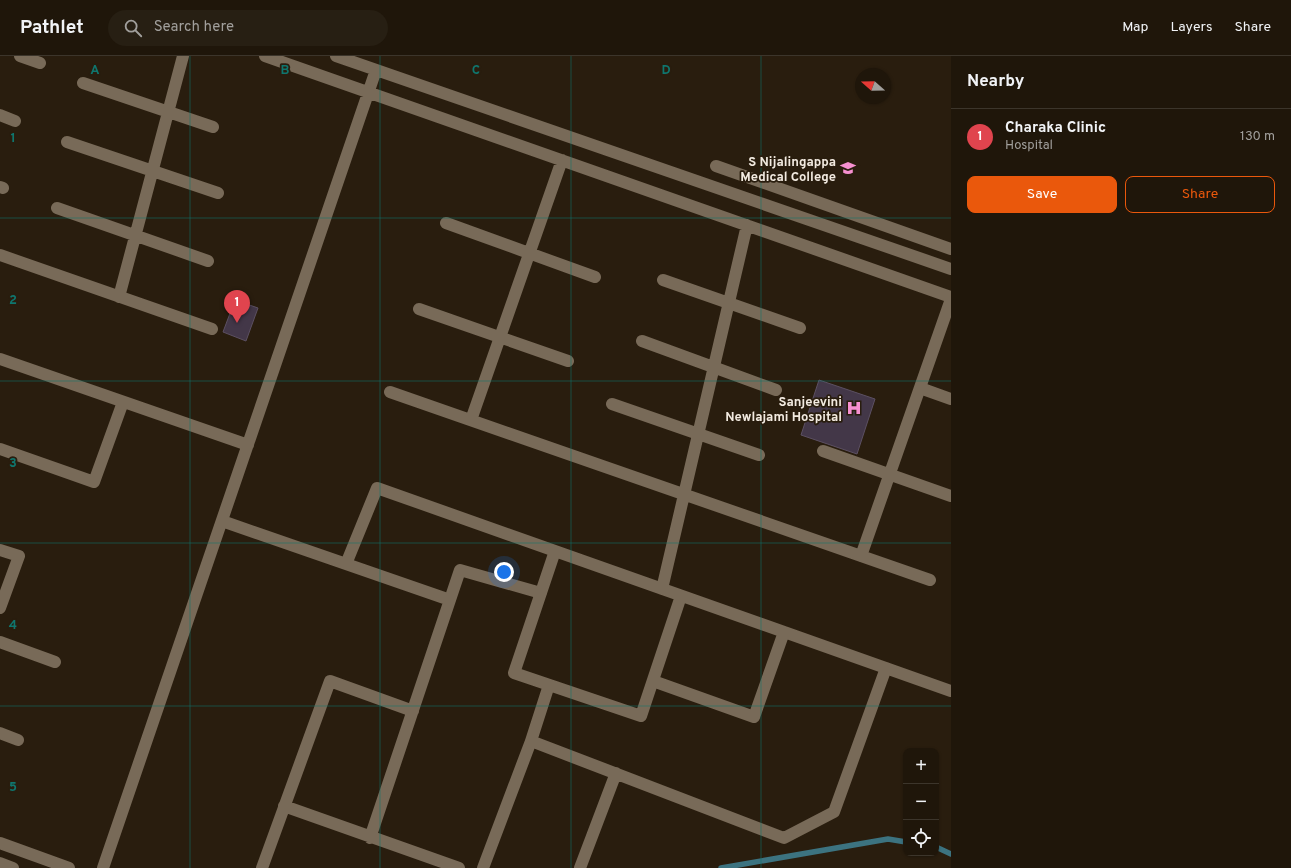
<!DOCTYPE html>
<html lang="en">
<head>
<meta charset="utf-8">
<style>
  body { margin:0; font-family:Overpass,sans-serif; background:#271f13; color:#f1f3f6 }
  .controls { position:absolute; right:12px; bottom:12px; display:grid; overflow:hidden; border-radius:8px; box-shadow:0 1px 3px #0004 }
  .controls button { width:36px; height:36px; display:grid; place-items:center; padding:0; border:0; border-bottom:1px solid #3c352b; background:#1f160a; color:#f1f3f6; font:20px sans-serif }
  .compass { position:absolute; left:855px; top:12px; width:36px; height:36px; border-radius:50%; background:#1f160a; box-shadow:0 1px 3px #0004; rotate:290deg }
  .you { position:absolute; left:504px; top:516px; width:14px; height:14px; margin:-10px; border:3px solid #fff; border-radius:50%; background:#1a73e8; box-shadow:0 0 0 6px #1a73e833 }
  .badge { display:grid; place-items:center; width:26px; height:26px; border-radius:50%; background:#ea580c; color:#fff; font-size:13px; font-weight:700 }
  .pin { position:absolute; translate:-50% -33px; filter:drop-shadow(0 1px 2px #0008) }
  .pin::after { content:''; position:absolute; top:21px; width:14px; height:12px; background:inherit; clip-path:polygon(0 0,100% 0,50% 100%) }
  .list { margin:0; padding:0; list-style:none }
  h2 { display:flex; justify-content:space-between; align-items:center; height:52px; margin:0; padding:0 16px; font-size:17px }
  h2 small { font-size:13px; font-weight:400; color:#a19f9c }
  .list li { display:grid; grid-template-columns:26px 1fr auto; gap:12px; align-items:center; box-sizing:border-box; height:56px; padding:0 16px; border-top:1px solid #3c352b }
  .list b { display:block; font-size:15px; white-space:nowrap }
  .list p { margin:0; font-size:13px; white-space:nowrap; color:#a19f9c }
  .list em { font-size:13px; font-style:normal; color:#a19f9c }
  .actions { display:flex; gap:8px; padding:12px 16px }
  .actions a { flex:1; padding:9px 0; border:1px solid #ea580c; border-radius:8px; text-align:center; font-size:14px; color:#ea580c }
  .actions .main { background:#ea580c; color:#fff }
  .icon { flex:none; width:22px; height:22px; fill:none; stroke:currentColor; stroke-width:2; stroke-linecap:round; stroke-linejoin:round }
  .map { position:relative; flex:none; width:951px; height:812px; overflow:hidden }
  header { display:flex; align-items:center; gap:24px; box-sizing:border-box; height:56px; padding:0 20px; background:#1f160a; border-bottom:1px solid #3c352b }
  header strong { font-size:19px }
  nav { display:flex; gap:22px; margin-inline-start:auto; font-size:14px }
  .search { width:280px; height:36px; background:#271f13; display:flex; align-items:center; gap:10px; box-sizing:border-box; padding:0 14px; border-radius:22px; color:#a19f9c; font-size:15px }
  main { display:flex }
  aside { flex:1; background:#1f160a }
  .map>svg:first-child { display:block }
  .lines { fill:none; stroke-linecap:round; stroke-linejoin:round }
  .stream { stroke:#3c7380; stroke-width:5.5 }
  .building { fill:#433748; stroke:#5c5062 }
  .minor { stroke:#786a58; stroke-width:12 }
  .grid { fill:none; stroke:#0f766e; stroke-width:1; stroke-opacity:0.55 }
  .labels { text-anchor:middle; stroke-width:3.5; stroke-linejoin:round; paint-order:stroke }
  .poi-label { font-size:13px; font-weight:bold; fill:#f2eae0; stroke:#291d0e; text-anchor:end }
  .grid-label { font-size:13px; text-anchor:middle; font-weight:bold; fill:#0f766e; stroke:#291d0e; stroke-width:3.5; stroke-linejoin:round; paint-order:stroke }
</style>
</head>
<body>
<header>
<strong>Pathlet</strong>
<div class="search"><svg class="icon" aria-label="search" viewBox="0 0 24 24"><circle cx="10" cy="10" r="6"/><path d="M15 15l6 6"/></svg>Search here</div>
<nav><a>Map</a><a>Layers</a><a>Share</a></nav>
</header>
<main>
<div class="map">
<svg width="951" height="812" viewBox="0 0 951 812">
  <rect width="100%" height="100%" fill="#291d0e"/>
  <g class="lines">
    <path class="stream" d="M936,791L951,798
      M721,812L888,783L906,786"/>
  </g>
  <path class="building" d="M235,244L258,252L246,285L223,276Z
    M819,324L875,343L857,398L801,379Z"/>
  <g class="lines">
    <path class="minor" d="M20,0L40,7
      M265,0L951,241
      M336,0L951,213
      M83,27L213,71
      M0,59L15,65
      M67,86L218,137
      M716,110L951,193
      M0,131L3,132
      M57,152L208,205
      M446,167L595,221
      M0,199L212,273
      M663,224L800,272
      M119,241L183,0
      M419,253L568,305
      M642,285L776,334
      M0,303L248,389
      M920,332L951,343
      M390,336L930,524
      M612,348L759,399
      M471,364L562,104
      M0,393L94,426L123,346
      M823,395L951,440
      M222,465L450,544
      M0,494L19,500L0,552
      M555,495L514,617L641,660L681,540
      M861,500L951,243
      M346,508L377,432L951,635
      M662,533L747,169
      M0,586L55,606
      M653,625L754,661L784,576
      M0,677L18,684
      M531,685L784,782L834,756L886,612
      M284,750L459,812
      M370,782L460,514L541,537
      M0,787L69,812
      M0,807L13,812
      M103,812L376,14
      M262,812L330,625L413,655
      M483,812L531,685L549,629
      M580,812L616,717"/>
  </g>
  <path class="grid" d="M190,0V812M380,0V812M571,0V812M761,0V812M0,162H951M0,325H951M0,487H951M0,650H951"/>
  <defs>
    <g id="university-bare" transform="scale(1.2)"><path d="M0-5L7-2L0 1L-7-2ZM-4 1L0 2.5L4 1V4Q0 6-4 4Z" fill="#f690d0" stroke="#291d0e" stroke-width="2.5" paint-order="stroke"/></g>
    <g id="hospital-bare" transform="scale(1.2)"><path d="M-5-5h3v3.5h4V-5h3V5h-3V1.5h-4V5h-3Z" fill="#f690d0" stroke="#291d0e" stroke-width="2.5" paint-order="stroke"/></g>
  </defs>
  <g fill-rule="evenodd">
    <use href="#university-bare" x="848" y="112"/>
    <use href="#hospital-bare" x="854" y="352"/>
  </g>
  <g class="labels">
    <g class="poi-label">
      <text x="836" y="110">S Nijalingappa<tspan x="836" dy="15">Medical College</tspan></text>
      <text x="842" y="350">Sanjeevini<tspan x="842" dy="15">Newlajami Hospital</tspan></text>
    </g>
  </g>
  <g class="grid-label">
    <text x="95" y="18">A</text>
    <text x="285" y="18">B</text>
    <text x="476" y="18">C</text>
    <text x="666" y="18">D</text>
    <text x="13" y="86">1</text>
    <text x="13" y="248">2</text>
    <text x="13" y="411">3</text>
    <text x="13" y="573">4</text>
    <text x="13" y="735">5</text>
  </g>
</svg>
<div class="controls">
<button>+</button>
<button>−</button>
<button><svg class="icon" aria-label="locate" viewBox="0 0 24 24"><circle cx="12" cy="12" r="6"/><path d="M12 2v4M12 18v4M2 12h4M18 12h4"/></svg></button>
</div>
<svg class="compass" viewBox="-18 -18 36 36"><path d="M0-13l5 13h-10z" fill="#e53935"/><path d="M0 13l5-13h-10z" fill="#a19f9c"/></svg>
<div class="you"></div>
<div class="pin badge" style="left:237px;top:267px;background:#e0444e">1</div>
</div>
<aside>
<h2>Nearby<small></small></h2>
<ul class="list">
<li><span class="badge" style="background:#e0444e">1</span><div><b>Charaka Clinic</b><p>Hospital</p></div><em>130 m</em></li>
</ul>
<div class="actions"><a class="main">Save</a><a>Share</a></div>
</aside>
</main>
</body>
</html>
